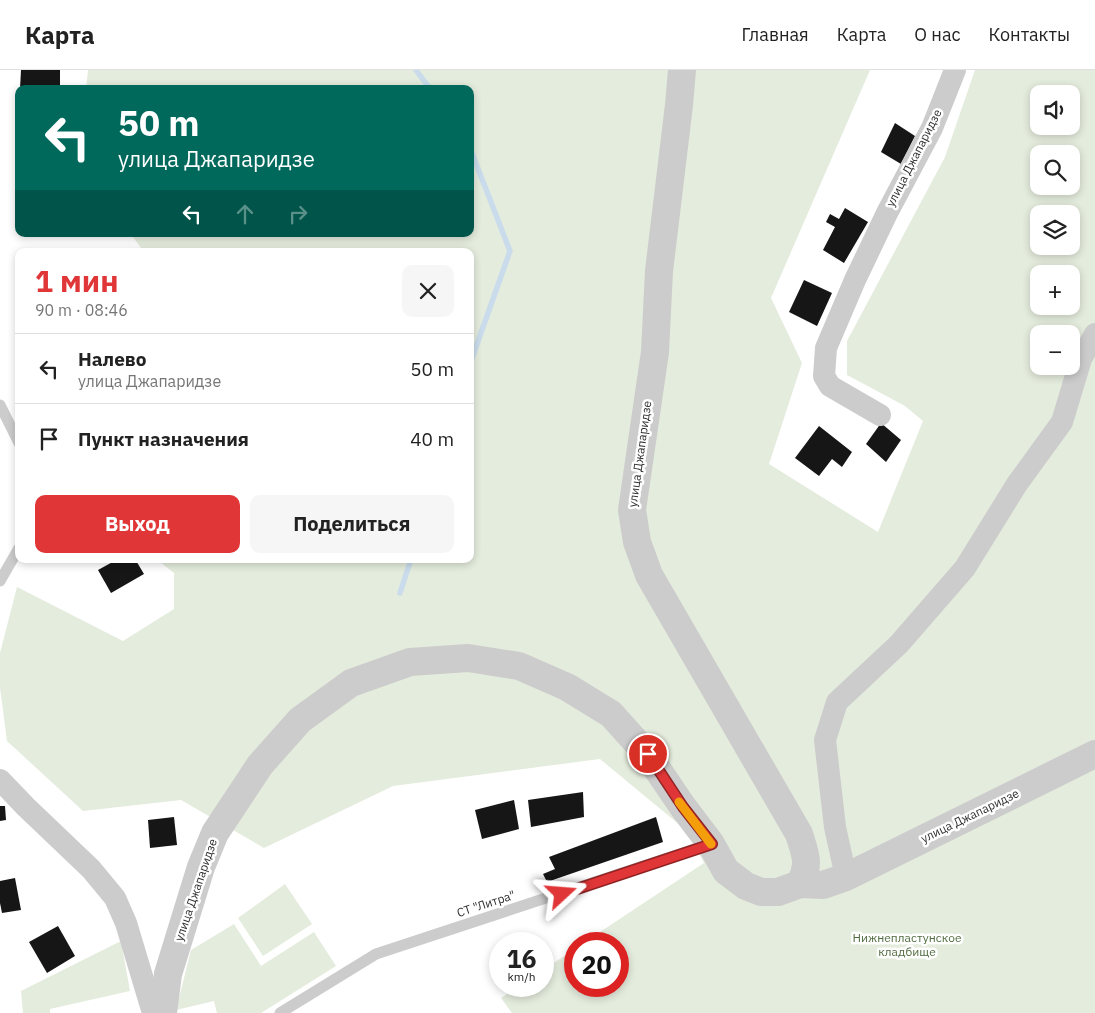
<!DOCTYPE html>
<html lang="ru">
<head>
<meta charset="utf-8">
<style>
	body { margin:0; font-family:"IBM Plex Sans",sans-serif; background:#f6f6f6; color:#222; height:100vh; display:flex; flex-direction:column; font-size:19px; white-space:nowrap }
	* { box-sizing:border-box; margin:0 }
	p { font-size:16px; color:#767676 }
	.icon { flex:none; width:28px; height:28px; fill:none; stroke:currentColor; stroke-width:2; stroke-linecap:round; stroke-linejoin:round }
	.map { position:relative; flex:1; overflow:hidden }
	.drawer { position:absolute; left:15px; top:178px; width:459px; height:315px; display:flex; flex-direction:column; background:#fff; border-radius:10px; box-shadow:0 2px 8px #0003 }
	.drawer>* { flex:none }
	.banner { position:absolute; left:15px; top:15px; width:459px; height:152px; border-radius:10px; box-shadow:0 2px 8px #0003; background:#00695c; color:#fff; overflow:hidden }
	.buttons { position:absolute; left:1030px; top:15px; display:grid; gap:10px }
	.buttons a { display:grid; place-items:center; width:50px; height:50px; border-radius:10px; background:#fff; box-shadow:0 2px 8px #0003; font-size:25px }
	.speed { position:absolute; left:489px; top:862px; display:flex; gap:10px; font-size:25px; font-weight:700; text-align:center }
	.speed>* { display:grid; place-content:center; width:65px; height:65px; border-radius:50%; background:#fff; box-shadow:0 2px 8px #0003; line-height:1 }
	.speed small { font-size:12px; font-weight:400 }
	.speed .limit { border:8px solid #d22; background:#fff; color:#111 }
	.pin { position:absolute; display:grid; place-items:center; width:42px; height:42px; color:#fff; margin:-21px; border:2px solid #fff; border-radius:50%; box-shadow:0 1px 5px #0007 }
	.me { position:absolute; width:55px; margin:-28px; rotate:71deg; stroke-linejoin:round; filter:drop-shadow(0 0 4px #0008) }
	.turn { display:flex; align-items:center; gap:18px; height:105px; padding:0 20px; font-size:22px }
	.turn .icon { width:65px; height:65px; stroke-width:2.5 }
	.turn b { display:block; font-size:35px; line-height:42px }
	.lanes { display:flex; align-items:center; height:48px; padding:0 20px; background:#0003; justify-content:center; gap:25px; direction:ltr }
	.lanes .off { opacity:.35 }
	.round { display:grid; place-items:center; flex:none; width:52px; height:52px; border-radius:10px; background:#f6f6f6 }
	.headline { display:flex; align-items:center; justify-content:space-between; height:85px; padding:0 20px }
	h1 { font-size:30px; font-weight:800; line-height:38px; color:#e13637 }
	.button { display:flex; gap:10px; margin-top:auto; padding:10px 20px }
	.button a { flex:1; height:58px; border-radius:10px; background:#e13637; color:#fff; font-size:20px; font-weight:800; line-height:58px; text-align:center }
	.button a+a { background:#f6f6f6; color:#222 }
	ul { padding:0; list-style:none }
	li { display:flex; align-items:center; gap:15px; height:70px; padding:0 20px; border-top:1px solid #e0e0e0 }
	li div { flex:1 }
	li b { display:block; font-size:19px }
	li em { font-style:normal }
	header { display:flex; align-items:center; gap:30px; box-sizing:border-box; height:70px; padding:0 25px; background:#fff; border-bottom:1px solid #e0e0e0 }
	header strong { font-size:24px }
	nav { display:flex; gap:28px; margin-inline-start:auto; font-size:18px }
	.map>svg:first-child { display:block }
	.green { fill:#e4ecdd; fill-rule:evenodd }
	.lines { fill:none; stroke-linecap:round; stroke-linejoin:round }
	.stream { stroke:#cadceb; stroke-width:5.5 }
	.building { fill:#161616 }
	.service { stroke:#ccc; stroke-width:11 }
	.minor { stroke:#ccc; stroke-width:22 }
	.tertiary { stroke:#ccc; stroke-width:28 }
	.route-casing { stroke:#922324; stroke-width:12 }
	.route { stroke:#e13637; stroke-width:9 }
	.slow { stroke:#f59e0b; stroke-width:9 }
	.labels { text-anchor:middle; stroke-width:5; stroke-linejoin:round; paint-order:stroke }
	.street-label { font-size:12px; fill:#2f2f2f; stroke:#fff }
	.park-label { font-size:12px; fill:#4f6a3d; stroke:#fff }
</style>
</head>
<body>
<header>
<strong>Карта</strong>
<nav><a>Главная</a><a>Карта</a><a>О нас</a><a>Контакты</a></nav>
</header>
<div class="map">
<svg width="1095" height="943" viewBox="0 0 1095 943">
	<rect width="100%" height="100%" fill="#fff"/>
	<g class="green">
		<path d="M88 0H870L771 228 802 293 769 394 878 462 923 351 905 336 847 305V271L945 87 975 0H1095V943H512L501 928 519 916H542L543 900 575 879V916H618V874H582L704 793 687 761 600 689 393 716 264 778 181 730 83 741 7 671 0 618V583L17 517 123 571 174 539V503L156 489H470V181H143L131 164H470V19H86ZM1039 24H1071V56H1039ZM1039 84H1071V116H1039ZM1039 144H1071V176H1039ZM1039 204H1071V236H1039ZM1039 264H1071V296H1039Z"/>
		<polygon points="285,814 312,854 263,886 238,848"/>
		<polygon points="234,854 261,896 314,862 336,896 261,943 217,943 214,931 176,940 191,880"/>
		<polygon points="121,871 130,921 50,939 50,943 23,943 21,921"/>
	</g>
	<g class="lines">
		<g class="stream">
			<polyline points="416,0 430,19"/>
			<polyline points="470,78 510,181 470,294"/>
			<polyline points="400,523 411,489"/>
		</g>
	</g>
	<g class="building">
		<polygon points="21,0 60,0 60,19 20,19"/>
		<polygon points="895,53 915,66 901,94 881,82"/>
		<polygon points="845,138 868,152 844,193 823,180 835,157 826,152 830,144 839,149"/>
		<polygon points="804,210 832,223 817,256 789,242"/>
		<polygon points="881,353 901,370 886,392 866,374"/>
		<polygon points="819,356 852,382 842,397 832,389 819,406 795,388"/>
		<polygon points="118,489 135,489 144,504 111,523 98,500"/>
		<polygon points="583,722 584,747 531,757 528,730"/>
		<polygon points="514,730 519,759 482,769 475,740"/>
		<polygon points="0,736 5,736 6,750 0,751"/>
		<polygon points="174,747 177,775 150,778 148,750"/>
		<polygon points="656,747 663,772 547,812 543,804 555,799 549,787"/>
		<polygon points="15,808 21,840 2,843 0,833 0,811"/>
		<polygon points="58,856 75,886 47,903 29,872"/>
	</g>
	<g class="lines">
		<g class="service">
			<polyline points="0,335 19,373"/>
			<polyline points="0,511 19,478"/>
			<polyline points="280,943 376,884 710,774"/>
		</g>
		<g class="minor">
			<polyline points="880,345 830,316 824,306 826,278 855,210 887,143 932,58 955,0"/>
			<polyline points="0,710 26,737 91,799 115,828 126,853 153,943"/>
			<polyline points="846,807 835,757 825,670 837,632 899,574 965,498 1017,414 1062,352 1081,289 1095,264"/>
		</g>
		<g class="tertiary">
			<path d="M682 0 679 35 659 201 655 282 632 440 637 472 649 505 799 764C806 786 810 793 800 814"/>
			<polyline points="163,943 168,904 201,797 215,763 260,695 300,650 351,613 410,592 468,588 519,596 567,617 611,644 647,684 683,737 711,774 726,801 746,816 761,822 778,822 800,814 823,815 846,807 1095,684"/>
		</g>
	</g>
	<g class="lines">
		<g class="route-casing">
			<polyline id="route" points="562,824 712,774 683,737 648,684"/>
		</g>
		<use href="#route" class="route"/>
		<polyline class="slow" points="679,732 711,774"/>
	</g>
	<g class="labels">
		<g class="street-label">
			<text transform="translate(914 88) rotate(-63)" y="4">улица Джапаридзе</text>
			<text transform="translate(640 384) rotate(-82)" y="4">улица Джапаридзе</text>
			<text transform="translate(970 746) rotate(-26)" y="4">улица Джапаридзе</text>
			<text transform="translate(196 820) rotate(-71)" y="4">улица Джапаридзе</text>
			<text transform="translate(486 834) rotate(-18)" y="4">СТ "Литра"</text>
		</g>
		<g class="park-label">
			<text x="907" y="872">Нижнепластунское<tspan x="907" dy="14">кладбище</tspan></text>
		</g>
	</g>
</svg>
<div class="buttons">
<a><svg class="icon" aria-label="sound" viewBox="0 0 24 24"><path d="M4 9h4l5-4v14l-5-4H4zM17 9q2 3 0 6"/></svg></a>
<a><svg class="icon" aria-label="search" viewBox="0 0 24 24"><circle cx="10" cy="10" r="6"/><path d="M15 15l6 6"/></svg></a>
<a><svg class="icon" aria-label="layers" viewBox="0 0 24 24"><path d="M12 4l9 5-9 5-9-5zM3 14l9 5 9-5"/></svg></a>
<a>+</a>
<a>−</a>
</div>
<div class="speed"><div>16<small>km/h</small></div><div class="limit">20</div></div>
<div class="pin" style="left:648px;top:684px;background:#d93025"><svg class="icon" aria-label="arrive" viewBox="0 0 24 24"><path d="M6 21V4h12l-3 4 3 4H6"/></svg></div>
<svg class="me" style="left:562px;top:824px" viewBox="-20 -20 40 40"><path d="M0-17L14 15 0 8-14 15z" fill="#e13637" stroke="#fff" stroke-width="4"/></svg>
<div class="banner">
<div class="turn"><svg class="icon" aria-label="left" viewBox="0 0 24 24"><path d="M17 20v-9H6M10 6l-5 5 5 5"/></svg><div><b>50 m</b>улица Джапаридзе</div></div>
<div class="lanes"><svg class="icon" aria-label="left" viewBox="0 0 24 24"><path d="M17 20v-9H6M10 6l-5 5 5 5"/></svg><svg class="icon off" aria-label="ahead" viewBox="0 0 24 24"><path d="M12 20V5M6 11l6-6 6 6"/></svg><svg class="icon off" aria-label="right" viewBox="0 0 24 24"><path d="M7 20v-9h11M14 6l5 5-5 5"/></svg></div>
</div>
<section class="drawer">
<div class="headline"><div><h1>1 мин</h1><p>90 m · 08:46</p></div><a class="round"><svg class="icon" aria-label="close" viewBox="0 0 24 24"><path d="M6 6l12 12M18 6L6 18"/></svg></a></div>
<ul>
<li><svg class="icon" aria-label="left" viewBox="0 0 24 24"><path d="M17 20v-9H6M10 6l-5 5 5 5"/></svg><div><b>Налево</b><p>улица Джапаридзе</p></div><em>50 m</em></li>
<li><svg class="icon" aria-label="arrive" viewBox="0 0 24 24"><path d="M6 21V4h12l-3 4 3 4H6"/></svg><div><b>Пункт назначения</b></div><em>40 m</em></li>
</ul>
<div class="button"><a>Выход</a><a>Поделиться</a></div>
</section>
</div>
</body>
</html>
